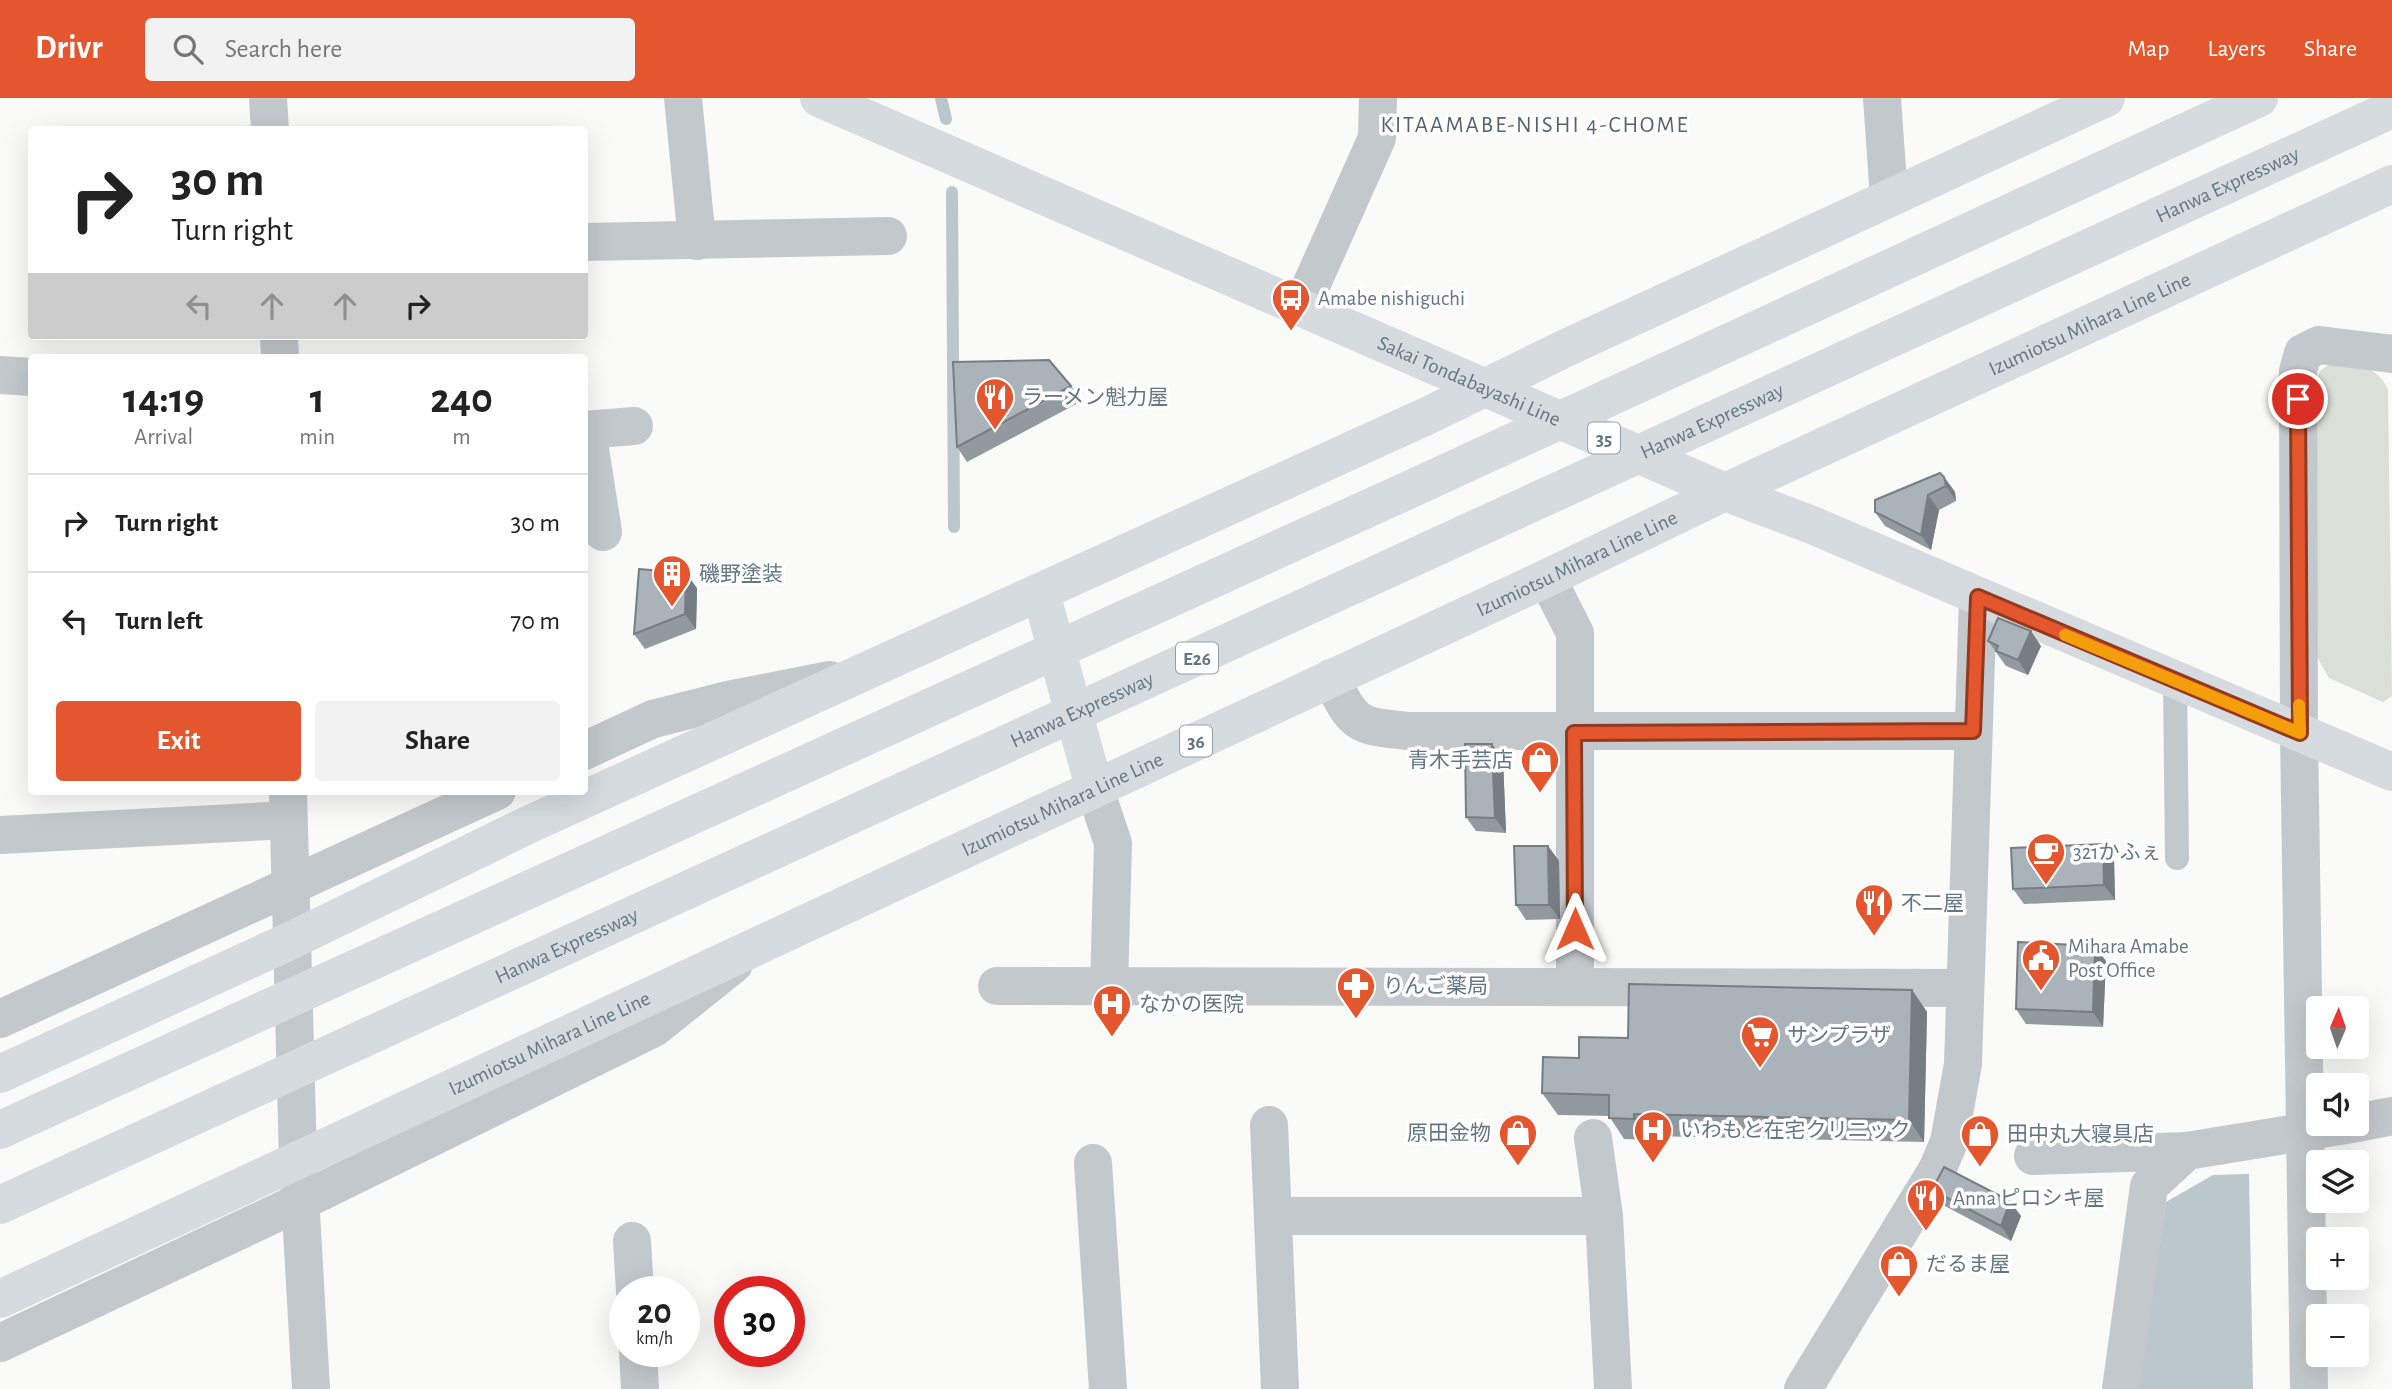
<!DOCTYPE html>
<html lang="en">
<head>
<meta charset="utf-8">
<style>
	body { margin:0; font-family:"Alegreya Sans","Noto Sans JP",sans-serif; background:#f2f2f2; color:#222; height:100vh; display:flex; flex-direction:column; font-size:26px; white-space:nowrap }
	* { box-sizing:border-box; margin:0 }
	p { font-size:23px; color:#767676 }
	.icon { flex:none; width:38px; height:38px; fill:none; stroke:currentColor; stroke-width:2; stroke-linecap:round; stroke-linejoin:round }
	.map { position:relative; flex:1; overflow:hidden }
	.drawer { position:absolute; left:28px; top:256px; width:560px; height:441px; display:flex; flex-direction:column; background:#fff; border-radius:7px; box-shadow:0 7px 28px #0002 }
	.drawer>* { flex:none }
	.guide { position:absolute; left:28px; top:28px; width:560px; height:214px; border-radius:7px; box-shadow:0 7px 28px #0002; background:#fff; color:#222; overflow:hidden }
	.needle { width:46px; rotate:2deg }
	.controls { position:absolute; left:2306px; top:898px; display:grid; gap:14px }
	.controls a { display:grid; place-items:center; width:63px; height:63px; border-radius:7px; background:#fff; box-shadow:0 7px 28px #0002; font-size:35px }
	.speed { position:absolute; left:609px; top:1178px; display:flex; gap:14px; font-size:35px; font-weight:700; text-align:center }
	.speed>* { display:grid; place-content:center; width:91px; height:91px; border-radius:50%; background:#fff; box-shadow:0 7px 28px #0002; line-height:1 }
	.speed small { font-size:18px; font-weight:400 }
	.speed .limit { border:10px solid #d22; background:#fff; color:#111 }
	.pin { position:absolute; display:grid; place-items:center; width:60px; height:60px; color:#fff; margin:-30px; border:4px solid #fff; border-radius:50%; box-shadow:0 2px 7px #0007 }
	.me { position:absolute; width:77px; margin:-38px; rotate:0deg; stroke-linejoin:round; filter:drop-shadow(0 0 5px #0008) }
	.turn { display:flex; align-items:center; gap:24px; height:147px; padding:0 28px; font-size:32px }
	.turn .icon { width:91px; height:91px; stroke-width:2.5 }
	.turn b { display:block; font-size:49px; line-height:60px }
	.lanes { display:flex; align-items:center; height:66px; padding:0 28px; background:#0003; justify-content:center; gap:35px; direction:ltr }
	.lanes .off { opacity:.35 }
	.eta { display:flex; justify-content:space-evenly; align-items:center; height:119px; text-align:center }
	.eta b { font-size:42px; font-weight:600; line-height:49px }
	.action { display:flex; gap:14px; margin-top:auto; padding:14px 28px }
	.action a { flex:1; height:80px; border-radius:7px; background:#e4572e; color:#fff; font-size:28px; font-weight:600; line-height:80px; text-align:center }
	.action a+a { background:#f2f2f2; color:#222 }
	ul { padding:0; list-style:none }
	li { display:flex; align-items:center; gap:21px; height:98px; padding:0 28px; border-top:2px solid #e0e0e0 }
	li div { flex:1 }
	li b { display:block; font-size:26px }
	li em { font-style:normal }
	header { display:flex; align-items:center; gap:42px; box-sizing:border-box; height:98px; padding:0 35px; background:#e4572e; color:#fff }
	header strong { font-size:33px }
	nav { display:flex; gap:38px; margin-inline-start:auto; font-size:24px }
	.search { width:490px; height:63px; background:#f2f2f2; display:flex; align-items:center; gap:18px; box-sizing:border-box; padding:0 24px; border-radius:7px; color:#767676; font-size:26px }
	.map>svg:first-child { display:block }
	.green { fill:#dadfd7 }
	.water { fill:#bbc7cb }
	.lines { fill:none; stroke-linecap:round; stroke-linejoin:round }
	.stream { stroke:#bbc7cb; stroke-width:12 }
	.lane { stroke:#c3c8cc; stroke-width:24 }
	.street { stroke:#c3c8cc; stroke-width:38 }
	.primary { stroke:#d6dbdf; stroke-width:38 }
	.highway { stroke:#d6dbdf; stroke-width:38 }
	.wall { fill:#929a9f }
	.shaded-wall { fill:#777d82 }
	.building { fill:#aab3b9; stroke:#777d82; stroke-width:2 }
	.route-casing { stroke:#94391e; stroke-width:18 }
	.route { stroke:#e4572e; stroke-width:12 }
	.slow { stroke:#f59e0b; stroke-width:12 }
	.labels { text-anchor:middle; stroke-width:7; stroke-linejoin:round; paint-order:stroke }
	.shield { fill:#fff; stroke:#939fa8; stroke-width:2 }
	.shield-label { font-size:19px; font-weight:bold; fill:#657683 }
	.street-label { font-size:21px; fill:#657683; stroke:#fff }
	.poi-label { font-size:21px; fill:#657683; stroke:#fff; text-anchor:start }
	.neighbourhood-label { font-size:23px; letter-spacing:2px; fill:#57646e; stroke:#fff }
</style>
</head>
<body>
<header>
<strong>Drivr</strong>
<div class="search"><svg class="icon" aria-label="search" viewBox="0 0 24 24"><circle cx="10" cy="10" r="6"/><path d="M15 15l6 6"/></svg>Search here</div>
<nav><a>Map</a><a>Layers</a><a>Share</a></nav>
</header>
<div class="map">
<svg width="2392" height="1291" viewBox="0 0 2392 1291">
	<rect width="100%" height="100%" fill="#fafaf8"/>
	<path class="green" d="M2332 264C2356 268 2378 267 2388 292L2392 598 2383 604 2329 580 2317 559 2314 286 2320 273Z"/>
	<polygon class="water" points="2249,1076 2253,1291 2138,1291 2166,1104 2213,1077"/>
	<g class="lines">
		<g class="stream">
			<polyline points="941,0 946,21"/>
			<polyline points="952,94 954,429"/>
		</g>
		<polyline class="lane" points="2175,584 2177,760"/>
		<g class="street">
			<polyline points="268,0 270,32"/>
			<polyline points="683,0 697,143"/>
			<polyline points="1882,0 1889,100"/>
			<polyline points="584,144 888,138"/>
			<polyline points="1301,210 1377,40 1378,0"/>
			<polyline points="279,238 280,259"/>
			<polyline points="0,277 32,279"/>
			<polyline points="584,332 634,328"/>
			<polyline points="587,332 603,434"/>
			<polyline points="1547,480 1575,535 1575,887"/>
			<path d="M1331 580C1354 627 1356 628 1408 633H1973"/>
			<polyline points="584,653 653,621 728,602 830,582"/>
			<polyline points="1094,689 1113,745 1109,889"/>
			<polyline points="288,693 298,1062 311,1291"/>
			<polyline points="0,737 288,722"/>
			<polyline points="997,888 1964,890"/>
			<polyline points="0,921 497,693"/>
			<polyline points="2357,1025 2392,1018"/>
			<polyline points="1269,1027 1280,1291"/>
			<polyline points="1593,1040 1604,1118 1613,1291"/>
			<polyline points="2033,1058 2187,1053"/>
			<polyline points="1093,1065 1108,1291"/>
			<polyline points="1273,1118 1604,1118"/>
			<polyline points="632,1143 635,1194"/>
			<polyline points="0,1245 300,1104 654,930 734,866"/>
			<polyline points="638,1253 640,1291"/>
			<polyline points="1803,1291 1937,1072 1949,1044 1963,966 1978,499"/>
			<polyline points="2121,1291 2149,1088 2187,1053 2352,1026"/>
			<polyline points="2309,1291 2299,635 2298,273 2303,255 2319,247 2392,256"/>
		</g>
		<g class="primary">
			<path id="s1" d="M819 0 1725 394 1812 427 2392 674"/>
			<polyline points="1041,495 1094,689"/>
			<polyline points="0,976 290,843 530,726 1429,317 1568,249 2106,0"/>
			<path id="s2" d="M0 1201 1547 480 1725 394 2392 86"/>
		</g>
		<g class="highway">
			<polyline points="0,1032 1413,390 2259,0"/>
			<path id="s3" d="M0 1107 2392 11"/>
		</g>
	</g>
	<g class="wall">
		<polygon points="1071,288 1082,303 967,364 957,349"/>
		<polygon points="1944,379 1955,394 1956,403 1939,412 1931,452 1885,428 1875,414"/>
		<polygon points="697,490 696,531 645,551 634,536"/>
		<polygon points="1988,543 2041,548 2028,577 2006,568"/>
		<polygon points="1503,661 1506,735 1476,733 1466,719"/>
		<polygon points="1548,748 1559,763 1560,821 1526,822 1516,807"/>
		<polygon points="2114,761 2115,802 2024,806 2013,791"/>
		<polygon points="2106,863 2103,929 2026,926 2016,911"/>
		<polygon points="1912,892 1927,914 1924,1044 1649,1038 1649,1042 1624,1041 1609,1018 1558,1017 1542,995 1579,960 1628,940"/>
		<polygon points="1932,1092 2021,1118 2011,1143 1943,1107"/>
	</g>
	<g class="shaded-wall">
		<polygon points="1944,379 1955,394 1956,403 1946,388"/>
		<polygon points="1928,397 1939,412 1931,452 1921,437"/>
		<polygon points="686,475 697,490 696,531 685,516"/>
		<polygon points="2031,533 2041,548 2028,577 2018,562"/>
		<polygon points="1492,646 1503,661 1506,735 1495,720"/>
		<polygon points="2103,746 2114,761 2115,802 2104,787"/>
		<polygon points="1548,748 1559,763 1560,821 1549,807"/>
		<polygon points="2095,848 2106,863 2103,929 2093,914"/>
		<polygon points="1912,892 1927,914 1924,1044 1909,1022"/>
		<polygon points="1634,1016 1649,1038 1649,1042 1634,1021"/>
		<polygon points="2010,1103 2021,1118 2011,1143 2001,1128"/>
	</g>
	<g class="building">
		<polygon points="1049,262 1071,288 957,349 953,264"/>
		<polygon points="1940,375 1944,379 1946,388 1928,397 1921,437 1875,414 1875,402"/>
		<polygon points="639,471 686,475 685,516 634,536"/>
		<polygon points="1998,520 2031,533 2018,562 1996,553 1998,548 1988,543"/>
		<polygon points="1465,646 1492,646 1495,720 1466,719"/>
		<polygon points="2103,746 2104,787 2013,791 2011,750"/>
		<polygon points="1514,748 1548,748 1549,807 1516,807"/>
		<polygon points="2018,844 2095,848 2093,914 2016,911"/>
		<polygon points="1629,886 1912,892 1909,1022 1634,1016 1634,1021 1609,1020 1609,997 1542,995 1543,959 1579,960 1579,939 1628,940"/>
		<polygon points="1944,1069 2010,1103 2001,1128 1932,1092"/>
	</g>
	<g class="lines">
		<g class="route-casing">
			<polyline id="route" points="1575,831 1574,635 1973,633 1978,499 2300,635 2298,301"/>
		</g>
		<use href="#route" class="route"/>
		<polyline class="slow" points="2065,537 2300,635 2299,607"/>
	</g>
	<defs>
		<g id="bus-pin" transform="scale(2.0125)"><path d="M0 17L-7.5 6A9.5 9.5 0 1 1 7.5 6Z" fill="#e4572e" stroke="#fff"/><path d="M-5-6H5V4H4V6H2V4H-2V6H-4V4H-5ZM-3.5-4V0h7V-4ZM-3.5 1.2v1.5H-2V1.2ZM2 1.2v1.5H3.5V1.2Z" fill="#fff"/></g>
		<g id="restaurant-pin" transform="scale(2.0125)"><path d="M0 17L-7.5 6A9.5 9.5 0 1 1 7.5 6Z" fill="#e4572e" stroke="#fff"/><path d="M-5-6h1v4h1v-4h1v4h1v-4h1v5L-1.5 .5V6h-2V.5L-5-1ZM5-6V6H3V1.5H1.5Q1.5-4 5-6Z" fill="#fff"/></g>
		<g id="building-pin" transform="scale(2.0125)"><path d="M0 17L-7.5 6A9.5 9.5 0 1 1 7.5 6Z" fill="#e4572e" stroke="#fff"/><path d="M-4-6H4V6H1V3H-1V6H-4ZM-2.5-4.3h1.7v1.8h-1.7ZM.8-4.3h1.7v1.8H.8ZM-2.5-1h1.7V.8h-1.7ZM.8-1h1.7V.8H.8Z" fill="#fff"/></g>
		<g id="shop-pin" transform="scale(2.0125)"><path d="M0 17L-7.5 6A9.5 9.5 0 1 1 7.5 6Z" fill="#e4572e" stroke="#fff"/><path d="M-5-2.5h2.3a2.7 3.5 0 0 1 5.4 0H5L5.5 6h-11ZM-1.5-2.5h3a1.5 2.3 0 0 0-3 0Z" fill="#fff"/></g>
		<g id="cafe-pin" transform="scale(2.0125)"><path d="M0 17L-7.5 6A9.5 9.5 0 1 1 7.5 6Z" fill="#e4572e" stroke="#fff"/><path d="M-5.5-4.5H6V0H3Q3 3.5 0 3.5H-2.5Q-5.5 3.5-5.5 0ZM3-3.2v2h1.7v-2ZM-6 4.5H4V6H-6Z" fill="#fff"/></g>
		<g id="civic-pin" transform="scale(2.0125)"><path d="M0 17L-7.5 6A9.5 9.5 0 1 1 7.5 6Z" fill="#e4572e" stroke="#fff"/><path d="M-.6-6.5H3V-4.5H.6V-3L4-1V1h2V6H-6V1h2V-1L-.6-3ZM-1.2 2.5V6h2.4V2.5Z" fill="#fff"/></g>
		<g id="pharmacy-pin" transform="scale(2.0125)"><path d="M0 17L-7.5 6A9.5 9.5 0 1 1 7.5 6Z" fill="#e4572e" stroke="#fff"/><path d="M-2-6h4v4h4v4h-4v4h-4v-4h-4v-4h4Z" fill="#fff"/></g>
		<g id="hospital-pin" transform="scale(2.0125)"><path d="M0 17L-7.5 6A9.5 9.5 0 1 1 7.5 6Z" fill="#e4572e" stroke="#fff"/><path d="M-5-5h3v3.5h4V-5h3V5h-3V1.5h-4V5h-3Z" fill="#fff"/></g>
		<g id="supermarket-pin" transform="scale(2.0125)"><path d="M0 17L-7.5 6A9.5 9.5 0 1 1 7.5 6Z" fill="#e4572e" stroke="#fff"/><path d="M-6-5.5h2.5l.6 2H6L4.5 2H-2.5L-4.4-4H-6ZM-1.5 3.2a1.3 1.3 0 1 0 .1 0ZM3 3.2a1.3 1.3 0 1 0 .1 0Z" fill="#fff"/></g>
	</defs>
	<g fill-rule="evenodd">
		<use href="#bus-pin" x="1291" y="200"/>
		<use href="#restaurant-pin" x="995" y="299"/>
		<use href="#building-pin" x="672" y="476"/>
		<use href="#shop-pin" x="1540" y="662"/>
		<use href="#cafe-pin" x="2046" y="754"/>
		<use href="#restaurant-pin" x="1874" y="805"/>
		<use href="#civic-pin" x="2041" y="860"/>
		<use href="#pharmacy-pin" x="1356" y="888"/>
		<use href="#hospital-pin" x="1112" y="906"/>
		<use href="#supermarket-pin" x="1760" y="937"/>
		<use href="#hospital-pin" x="1653" y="1032"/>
		<use href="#shop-pin" x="1518" y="1035"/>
		<use href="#shop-pin" x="1980" y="1036"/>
		<use href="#restaurant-pin" x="1926" y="1100"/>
		<use href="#shop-pin" x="1899" y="1166"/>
	</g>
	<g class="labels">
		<g class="shield">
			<rect x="1588" y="324.5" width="32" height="31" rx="5"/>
			<rect x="1176" y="544.5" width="42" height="31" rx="5"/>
			<rect x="1180" y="627.5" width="32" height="31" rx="5"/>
		</g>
		<g class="shield-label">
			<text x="1604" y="347">35</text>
			<text x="1197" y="567">E26</text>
			<text x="1196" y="650">36</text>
		</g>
		<g class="street-label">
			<text dy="7" stroke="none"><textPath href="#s3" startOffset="2450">Hanwa Expressway</textPath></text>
			<text dy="7" stroke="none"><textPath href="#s2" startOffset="2306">Izumiotsu Mihara Line Line</textPath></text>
			<text dy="7" stroke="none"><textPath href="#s1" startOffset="709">Sakai Tondabayashi Line</textPath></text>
			<text dy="7" stroke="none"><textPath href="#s3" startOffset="1883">Hanwa Expressway</textPath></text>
			<text dy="7" stroke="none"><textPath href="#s2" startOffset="1740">Izumiotsu Mihara Line Line</textPath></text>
			<text dy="7" stroke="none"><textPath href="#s3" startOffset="1190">Hanwa Expressway</textPath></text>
			<text dy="7" stroke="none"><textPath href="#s2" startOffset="1172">Izumiotsu Mihara Line Line</textPath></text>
			<text dy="7" stroke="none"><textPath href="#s3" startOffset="623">Hanwa Expressway</textPath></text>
			<text dy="7" stroke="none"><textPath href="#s2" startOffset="606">Izumiotsu Mihara Line Line</textPath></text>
		</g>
		<g class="poi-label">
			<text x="1318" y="207">Amabe nishiguchi</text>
			<text x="1022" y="306">ラーメン魁力屋</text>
			<text x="699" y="483">磯野塗装</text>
			<text x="1513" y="669" text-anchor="end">青木手芸店</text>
			<text x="2073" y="761">321かふぇ</text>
			<text x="1901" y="812">不二屋</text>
			<text x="2068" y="855">Mihara Amabe<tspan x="2068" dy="24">Post Office</tspan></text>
			<text x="1383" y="895">りんご薬局</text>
			<text x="1139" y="913">なかの医院</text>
			<text x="1787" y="944">サンプラザ</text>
			<text x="1680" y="1039">いわもと在宅クリニック</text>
			<text x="1491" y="1042" text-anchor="end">原田金物</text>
			<text x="2007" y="1043">田中丸大寝具店</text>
			<text x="1953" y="1107">Anna ピロシキ屋</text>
			<text x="1926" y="1173">だるま屋</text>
		</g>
		<g class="neighbourhood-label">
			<text x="1535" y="34">KITAAMABE-NISHI 4-CHOME</text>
		</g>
	</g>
</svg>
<div class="controls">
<a><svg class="needle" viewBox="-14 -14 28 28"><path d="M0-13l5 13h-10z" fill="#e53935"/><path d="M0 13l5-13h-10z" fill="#767676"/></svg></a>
<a><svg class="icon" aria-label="sound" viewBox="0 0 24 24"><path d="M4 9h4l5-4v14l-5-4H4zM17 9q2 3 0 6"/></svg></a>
<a><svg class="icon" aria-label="layers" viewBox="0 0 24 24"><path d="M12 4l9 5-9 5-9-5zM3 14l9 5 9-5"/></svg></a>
<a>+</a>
<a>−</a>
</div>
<div class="speed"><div>20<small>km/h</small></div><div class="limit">30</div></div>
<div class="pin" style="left:2298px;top:301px;background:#d93025"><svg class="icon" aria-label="arrive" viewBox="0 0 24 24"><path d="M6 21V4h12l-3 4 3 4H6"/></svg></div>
<svg class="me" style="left:1575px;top:831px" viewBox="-20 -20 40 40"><path d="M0-17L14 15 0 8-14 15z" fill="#e4572e" stroke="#fff" stroke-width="4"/></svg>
<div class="guide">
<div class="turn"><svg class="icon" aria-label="right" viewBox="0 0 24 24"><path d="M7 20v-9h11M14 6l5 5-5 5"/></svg><div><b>30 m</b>Turn right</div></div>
<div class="lanes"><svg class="icon off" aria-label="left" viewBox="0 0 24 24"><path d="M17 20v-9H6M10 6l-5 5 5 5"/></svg><svg class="icon off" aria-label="ahead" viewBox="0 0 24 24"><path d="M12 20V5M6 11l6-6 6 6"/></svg><svg class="icon off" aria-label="ahead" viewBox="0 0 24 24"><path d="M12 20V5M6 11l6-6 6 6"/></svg><svg class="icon" aria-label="right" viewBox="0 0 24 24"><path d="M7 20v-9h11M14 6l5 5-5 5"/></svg></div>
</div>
<section class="drawer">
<div class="eta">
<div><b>14:19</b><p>Arrival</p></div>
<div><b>1</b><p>min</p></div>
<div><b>240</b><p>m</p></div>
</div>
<ul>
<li><svg class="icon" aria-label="right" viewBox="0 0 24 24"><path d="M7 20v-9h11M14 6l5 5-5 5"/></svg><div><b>Turn right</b></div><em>30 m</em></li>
<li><svg class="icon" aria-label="left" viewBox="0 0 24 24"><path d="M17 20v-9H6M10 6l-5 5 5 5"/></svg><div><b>Turn left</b></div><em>70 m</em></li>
</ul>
<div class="action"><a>Exit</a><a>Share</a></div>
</section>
</div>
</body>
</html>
